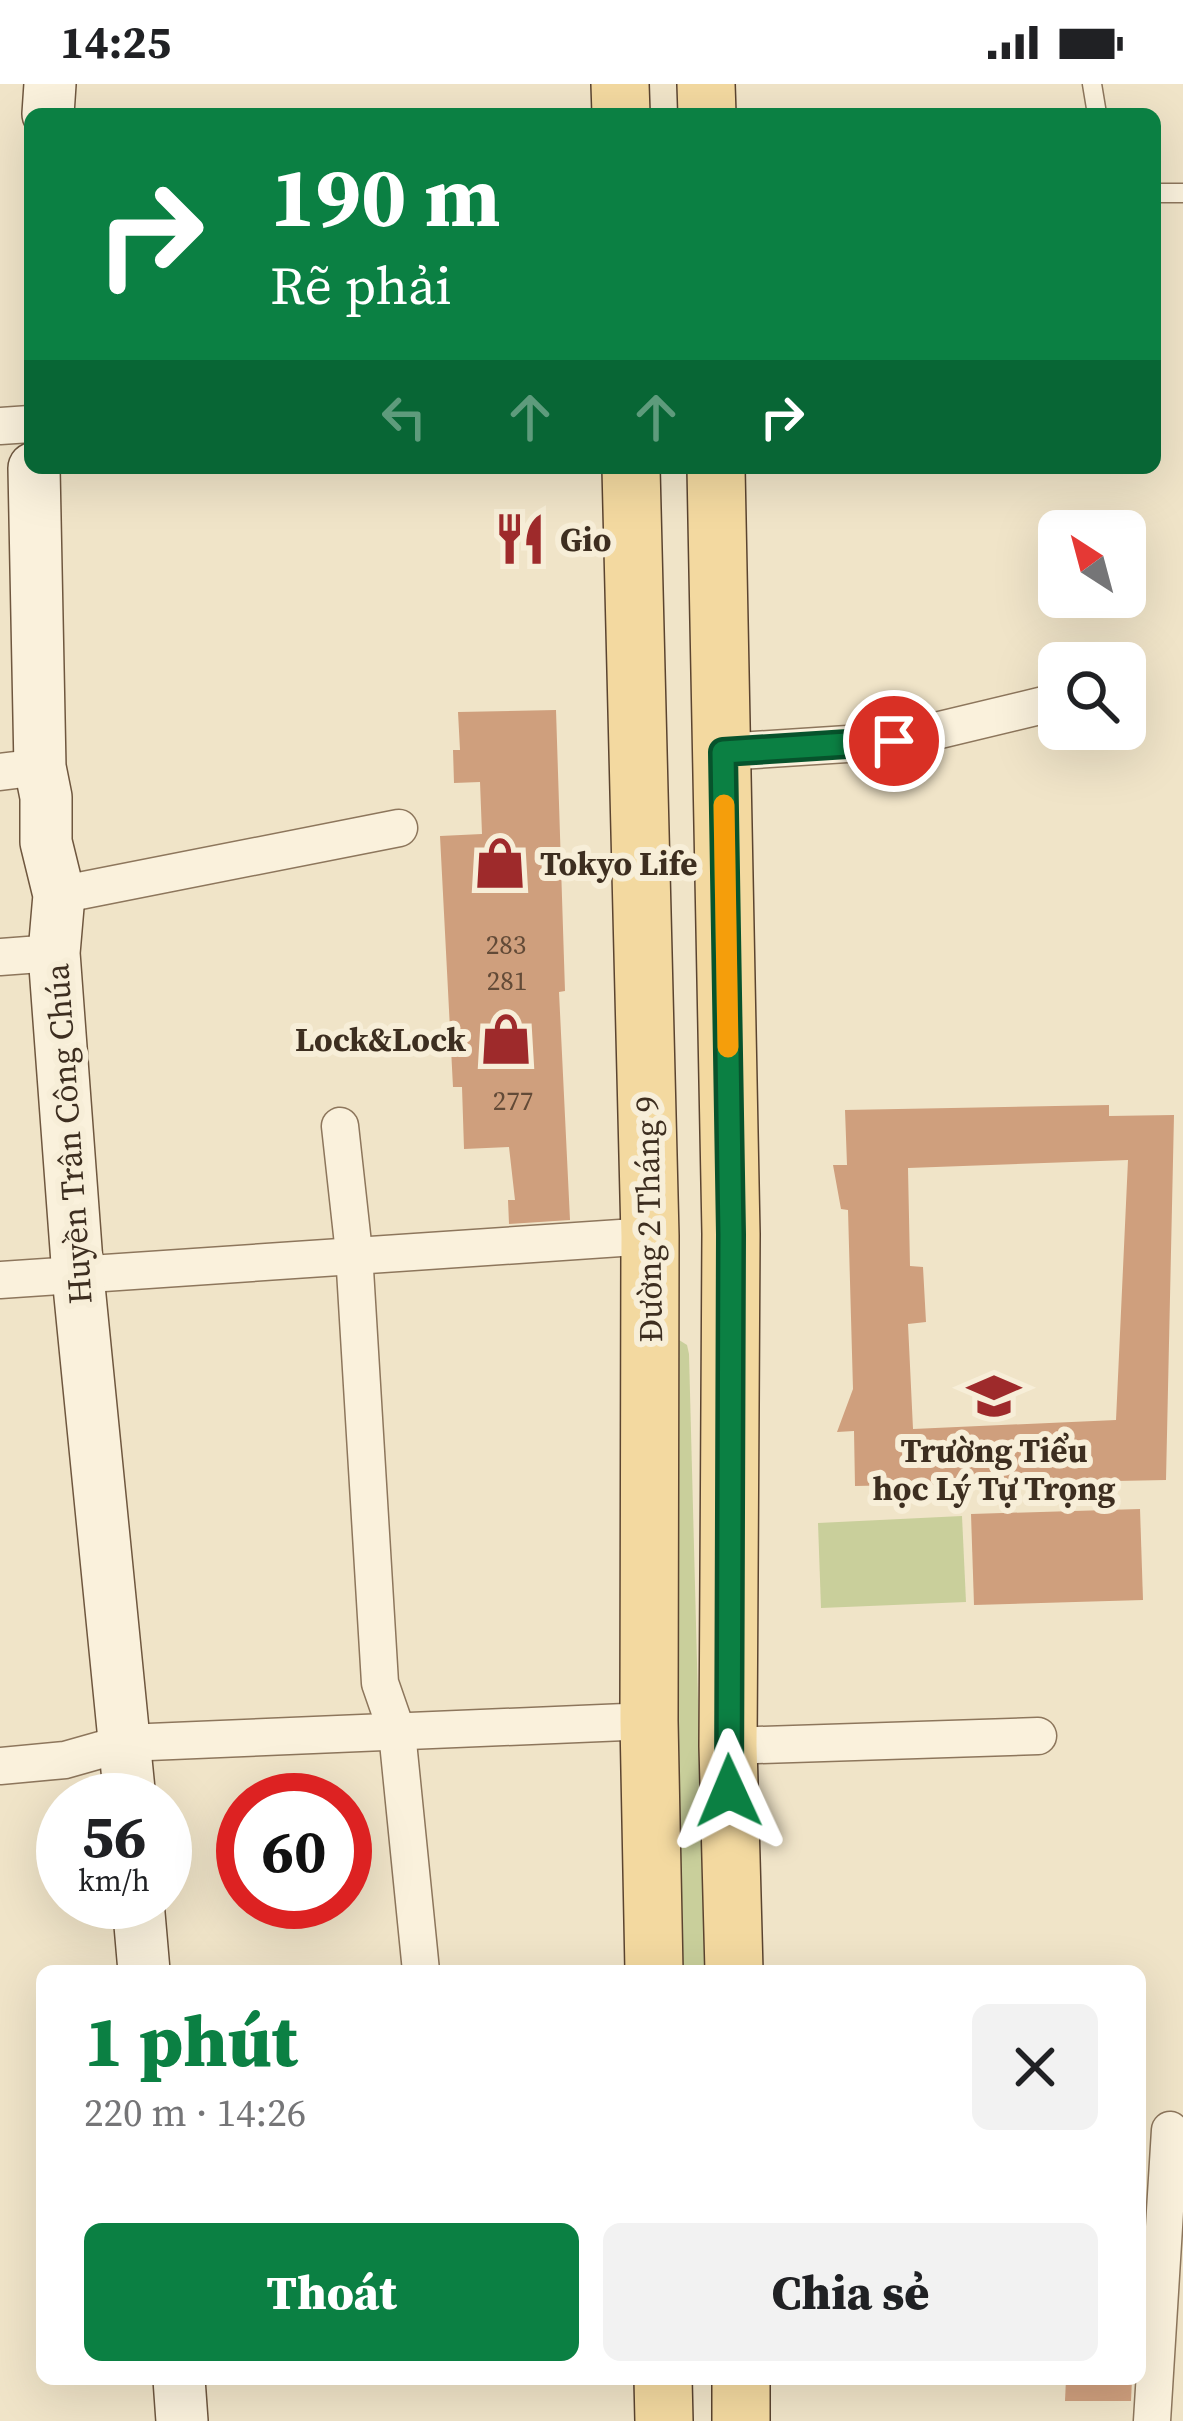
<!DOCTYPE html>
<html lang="vi">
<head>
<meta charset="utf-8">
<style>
	body { margin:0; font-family:"Source Serif 4",serif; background:#f2f2f2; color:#202124; height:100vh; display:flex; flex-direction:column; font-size:45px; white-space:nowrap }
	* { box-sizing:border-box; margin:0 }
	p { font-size:39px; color:#757577 }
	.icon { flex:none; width:66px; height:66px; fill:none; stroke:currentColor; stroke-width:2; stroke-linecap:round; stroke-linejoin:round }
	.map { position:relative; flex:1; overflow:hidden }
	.panel { position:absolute; left:36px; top:1881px; width:1110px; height:420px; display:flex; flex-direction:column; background:#fff; border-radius:18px; box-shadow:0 12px 48px #0002 }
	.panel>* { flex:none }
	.guide { position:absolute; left:24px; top:24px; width:1137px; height:366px; border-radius:18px; box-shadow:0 12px 48px #0002; background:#0b8043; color:#fff; overflow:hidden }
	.needle { width:78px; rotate:324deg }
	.tools { position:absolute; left:1038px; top:426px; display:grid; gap:24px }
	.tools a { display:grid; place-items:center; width:108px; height:108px; border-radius:18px; background:#fff; box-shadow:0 12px 48px #0002; font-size:60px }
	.speed { position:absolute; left:36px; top:1689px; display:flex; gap:24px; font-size:60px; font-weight:700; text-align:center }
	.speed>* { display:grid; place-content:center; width:156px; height:156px; border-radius:50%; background:#fff; box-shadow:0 12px 48px #0002; line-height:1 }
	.speed small { font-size:30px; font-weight:400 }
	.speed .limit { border:18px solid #d22; background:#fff; color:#111 }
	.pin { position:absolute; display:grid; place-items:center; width:102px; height:102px; color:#fff; margin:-51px; border:6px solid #fff; border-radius:50%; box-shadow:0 3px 12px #0007 }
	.me { position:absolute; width:132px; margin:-66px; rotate:359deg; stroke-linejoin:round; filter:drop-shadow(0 0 9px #0008) }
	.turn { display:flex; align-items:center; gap:42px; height:252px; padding:0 48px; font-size:54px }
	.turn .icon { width:156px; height:156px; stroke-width:2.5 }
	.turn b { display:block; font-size:84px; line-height:102px }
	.lanes { display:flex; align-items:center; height:114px; padding:0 48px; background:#0003; justify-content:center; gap:60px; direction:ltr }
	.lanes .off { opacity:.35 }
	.round { display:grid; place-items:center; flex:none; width:126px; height:126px; border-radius:18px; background:#f2f2f2 }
	.summary { display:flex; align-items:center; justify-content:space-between; height:204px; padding:0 48px }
	h1 { font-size:72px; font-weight:800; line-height:90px; color:#0b8043 }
	.button { display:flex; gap:24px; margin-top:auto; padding:24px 48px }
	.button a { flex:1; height:138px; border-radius:18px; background:#0b8043; color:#fff; font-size:48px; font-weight:800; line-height:138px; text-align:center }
	.button a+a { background:#f2f2f2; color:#202124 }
	.status { display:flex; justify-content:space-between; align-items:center; height:84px; padding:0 60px; background:#fff; direction:ltr }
	.status svg { height:33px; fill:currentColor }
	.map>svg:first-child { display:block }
	.green { fill:#c9cf9b }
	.building { fill:#cf9f7d; fill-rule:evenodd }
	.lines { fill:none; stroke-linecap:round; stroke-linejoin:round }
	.lane-casing { stroke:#8d765c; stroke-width:21 }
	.street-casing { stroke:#8d765c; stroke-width:39 }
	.secondary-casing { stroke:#6f573f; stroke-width:54 }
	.primary-casing { stroke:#5b4430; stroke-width:60 }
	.lane { stroke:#faf1dc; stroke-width:18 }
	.street { stroke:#faf1dc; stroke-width:36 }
	.secondary { stroke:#faf1dc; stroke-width:51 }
	.primary { stroke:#f3d9a0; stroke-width:57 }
	.route-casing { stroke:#07532c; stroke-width:30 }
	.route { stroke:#0b8043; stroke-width:21 }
	.slow { stroke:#f59e0b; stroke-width:21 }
	.labels { text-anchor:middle; stroke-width:12; stroke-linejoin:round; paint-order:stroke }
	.number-label { font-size:27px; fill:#624a37 }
	.poi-label { font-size:33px; font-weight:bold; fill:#3d2e20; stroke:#f7eed8; text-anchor:start }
	.street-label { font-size:33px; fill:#3d2e20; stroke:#f7eed8 }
</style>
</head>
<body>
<div class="status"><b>14:25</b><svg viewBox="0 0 49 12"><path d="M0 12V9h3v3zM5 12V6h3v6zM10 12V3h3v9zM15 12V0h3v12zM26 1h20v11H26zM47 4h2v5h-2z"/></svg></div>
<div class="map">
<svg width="1183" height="2337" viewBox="0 0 1183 2337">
	<rect width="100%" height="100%" fill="#f0e4c8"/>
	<g class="green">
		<polygon points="679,1256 687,1261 689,1270 705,1887 677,1887 670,1257"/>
		<polygon points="962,1432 966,1518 821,1524 818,1439"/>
	</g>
	<g class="building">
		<polygon points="556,626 565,907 559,908 570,1136 509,1140 508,1116 515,1116 509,1063 464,1065 462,1003 453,1003 440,752 482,750 480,698 454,699 453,666 460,666 458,628"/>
		<path d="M1109 1021V1032L1174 1031 1166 1396 855 1402 854 1347 837 1348 853 1305 848 1126 841 1125 833 1081H847L845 1026ZM1128 1076 1116 1336 913 1345 908 1240 926 1238 923 1183 910 1182 908 1084Z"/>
		<polygon points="1140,1425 1143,1516 974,1521 971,1430"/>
		<polygon points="1066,2295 1132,2295 1131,2317 1065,2317"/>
	</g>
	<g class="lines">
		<g class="lane-casing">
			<g id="lane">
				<polyline points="1092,0 1097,30"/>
				<polyline points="1155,109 1183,109"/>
			</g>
		</g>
		<g class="street-casing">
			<g id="street">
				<polyline points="0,342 30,340"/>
				<polyline points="723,668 894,657 1048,620"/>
				<polyline points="0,688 40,683"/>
				<polyline points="59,811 399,744"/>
				<polyline points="0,873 54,869"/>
				<polyline points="340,1042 354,1169 380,1599 397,1648 421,1887"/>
				<polyline points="0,1196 650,1152"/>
				<polyline points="728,1662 1038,1652"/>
				<polyline points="0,1682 65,1676 125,1659 649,1637"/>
				<polyline points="1152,2337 1170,2046"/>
			</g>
		</g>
		<g class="secondary-casing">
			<g id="secondary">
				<polyline points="48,30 50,0"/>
				<polyline points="34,384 40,683 46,713 46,758 59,811 54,869 78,1192 130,1716"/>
				<polyline points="138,1818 144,1887"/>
				<polyline points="179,2295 182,2337"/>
			</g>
		</g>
		<g class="primary-casing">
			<g id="primary">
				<polyline points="620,0 621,30"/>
				<polyline points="706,0 707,30"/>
				<polyline points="631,384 650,1152 649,1637 654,1887"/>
				<polyline points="716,384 731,1150 728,1662 734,1887"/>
				<polyline points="663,2295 664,2337"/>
				<polyline points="741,2337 741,2295"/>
			</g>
		</g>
		<use href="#lane" class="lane"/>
		<use href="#street" class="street"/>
		<use href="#secondary" class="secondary"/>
		<use href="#primary" class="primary"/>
	</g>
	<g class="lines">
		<g class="route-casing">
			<polyline id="route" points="729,1707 731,1150 723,668 894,657"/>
		</g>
		<use href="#route" class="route"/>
		<polyline class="slow" points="724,721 728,963"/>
	</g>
	<defs>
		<g id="restaurant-bare" transform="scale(4.14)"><path d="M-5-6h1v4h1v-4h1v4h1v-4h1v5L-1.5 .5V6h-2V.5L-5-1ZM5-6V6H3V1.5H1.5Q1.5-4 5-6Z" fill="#9e2a2b" stroke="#f7eed8" stroke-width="2.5" paint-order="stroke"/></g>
		<g id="shop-bare" transform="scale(4.14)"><path d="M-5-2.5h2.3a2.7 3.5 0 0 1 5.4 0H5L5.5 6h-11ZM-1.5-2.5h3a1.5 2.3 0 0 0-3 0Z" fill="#9e2a2b" stroke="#f7eed8" stroke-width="2.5" paint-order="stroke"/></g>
		<g id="school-bare" transform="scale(4.14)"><path d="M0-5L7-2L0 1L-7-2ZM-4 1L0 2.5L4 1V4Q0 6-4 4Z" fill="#9e2a2b" stroke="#f7eed8" stroke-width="2.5" paint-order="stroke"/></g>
	</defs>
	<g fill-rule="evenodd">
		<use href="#restaurant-bare" x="520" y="455"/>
		<use href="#shop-bare" x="500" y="779"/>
		<use href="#shop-bare" x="506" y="955"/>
		<use href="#school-bare" x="994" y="1312"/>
	</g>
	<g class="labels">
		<g class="number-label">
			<text x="506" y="870">283</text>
			<text x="507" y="906">281</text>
			<text x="513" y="1026">277</text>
		</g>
		<g class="poi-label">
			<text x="560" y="467">Gio</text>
			<text x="540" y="791">Tokyo Life</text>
			<text x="466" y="967" text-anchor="end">Lock&amp;Lock</text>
			<text x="994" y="1378" text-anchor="middle">Trường Tiểu<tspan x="994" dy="38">học Lý Tự Trọng</tspan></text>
		</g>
		<g class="street-label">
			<text transform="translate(68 1050) rotate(-94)" y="12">Huyền Trân Công Chúa</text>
			<text transform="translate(648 1135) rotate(-91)" y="12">Đường 2 Tháng 9</text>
		</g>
	</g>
</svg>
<div class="tools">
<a><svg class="needle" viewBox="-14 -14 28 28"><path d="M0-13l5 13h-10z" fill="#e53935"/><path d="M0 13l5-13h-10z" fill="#757577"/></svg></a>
<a><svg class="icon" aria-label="search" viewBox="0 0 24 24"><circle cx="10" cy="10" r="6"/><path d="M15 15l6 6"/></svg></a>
</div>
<div class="speed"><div>56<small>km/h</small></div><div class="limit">60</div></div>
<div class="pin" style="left:894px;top:657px;background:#d93025"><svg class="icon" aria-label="arrive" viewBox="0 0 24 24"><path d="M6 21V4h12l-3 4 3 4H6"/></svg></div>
<svg class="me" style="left:729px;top:1707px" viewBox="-20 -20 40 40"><path d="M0-17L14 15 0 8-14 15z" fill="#0b8043" stroke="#fff" stroke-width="4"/></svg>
<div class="guide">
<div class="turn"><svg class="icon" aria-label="right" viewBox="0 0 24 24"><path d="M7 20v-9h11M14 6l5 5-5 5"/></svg><div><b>190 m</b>Rẽ phải</div></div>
<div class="lanes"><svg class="icon off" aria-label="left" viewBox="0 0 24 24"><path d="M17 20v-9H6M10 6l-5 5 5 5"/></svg><svg class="icon off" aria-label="ahead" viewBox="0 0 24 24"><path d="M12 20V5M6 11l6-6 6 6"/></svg><svg class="icon off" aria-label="ahead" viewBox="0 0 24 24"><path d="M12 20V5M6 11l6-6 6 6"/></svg><svg class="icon" aria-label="right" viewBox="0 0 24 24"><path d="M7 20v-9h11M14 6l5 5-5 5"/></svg></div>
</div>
<section class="panel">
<div class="summary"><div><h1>1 phút</h1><p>220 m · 14:26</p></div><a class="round"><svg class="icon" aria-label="close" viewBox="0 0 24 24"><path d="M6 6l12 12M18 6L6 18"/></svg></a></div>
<div class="button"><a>Thoát</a><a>Chia sẻ</a></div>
</section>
</div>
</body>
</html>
